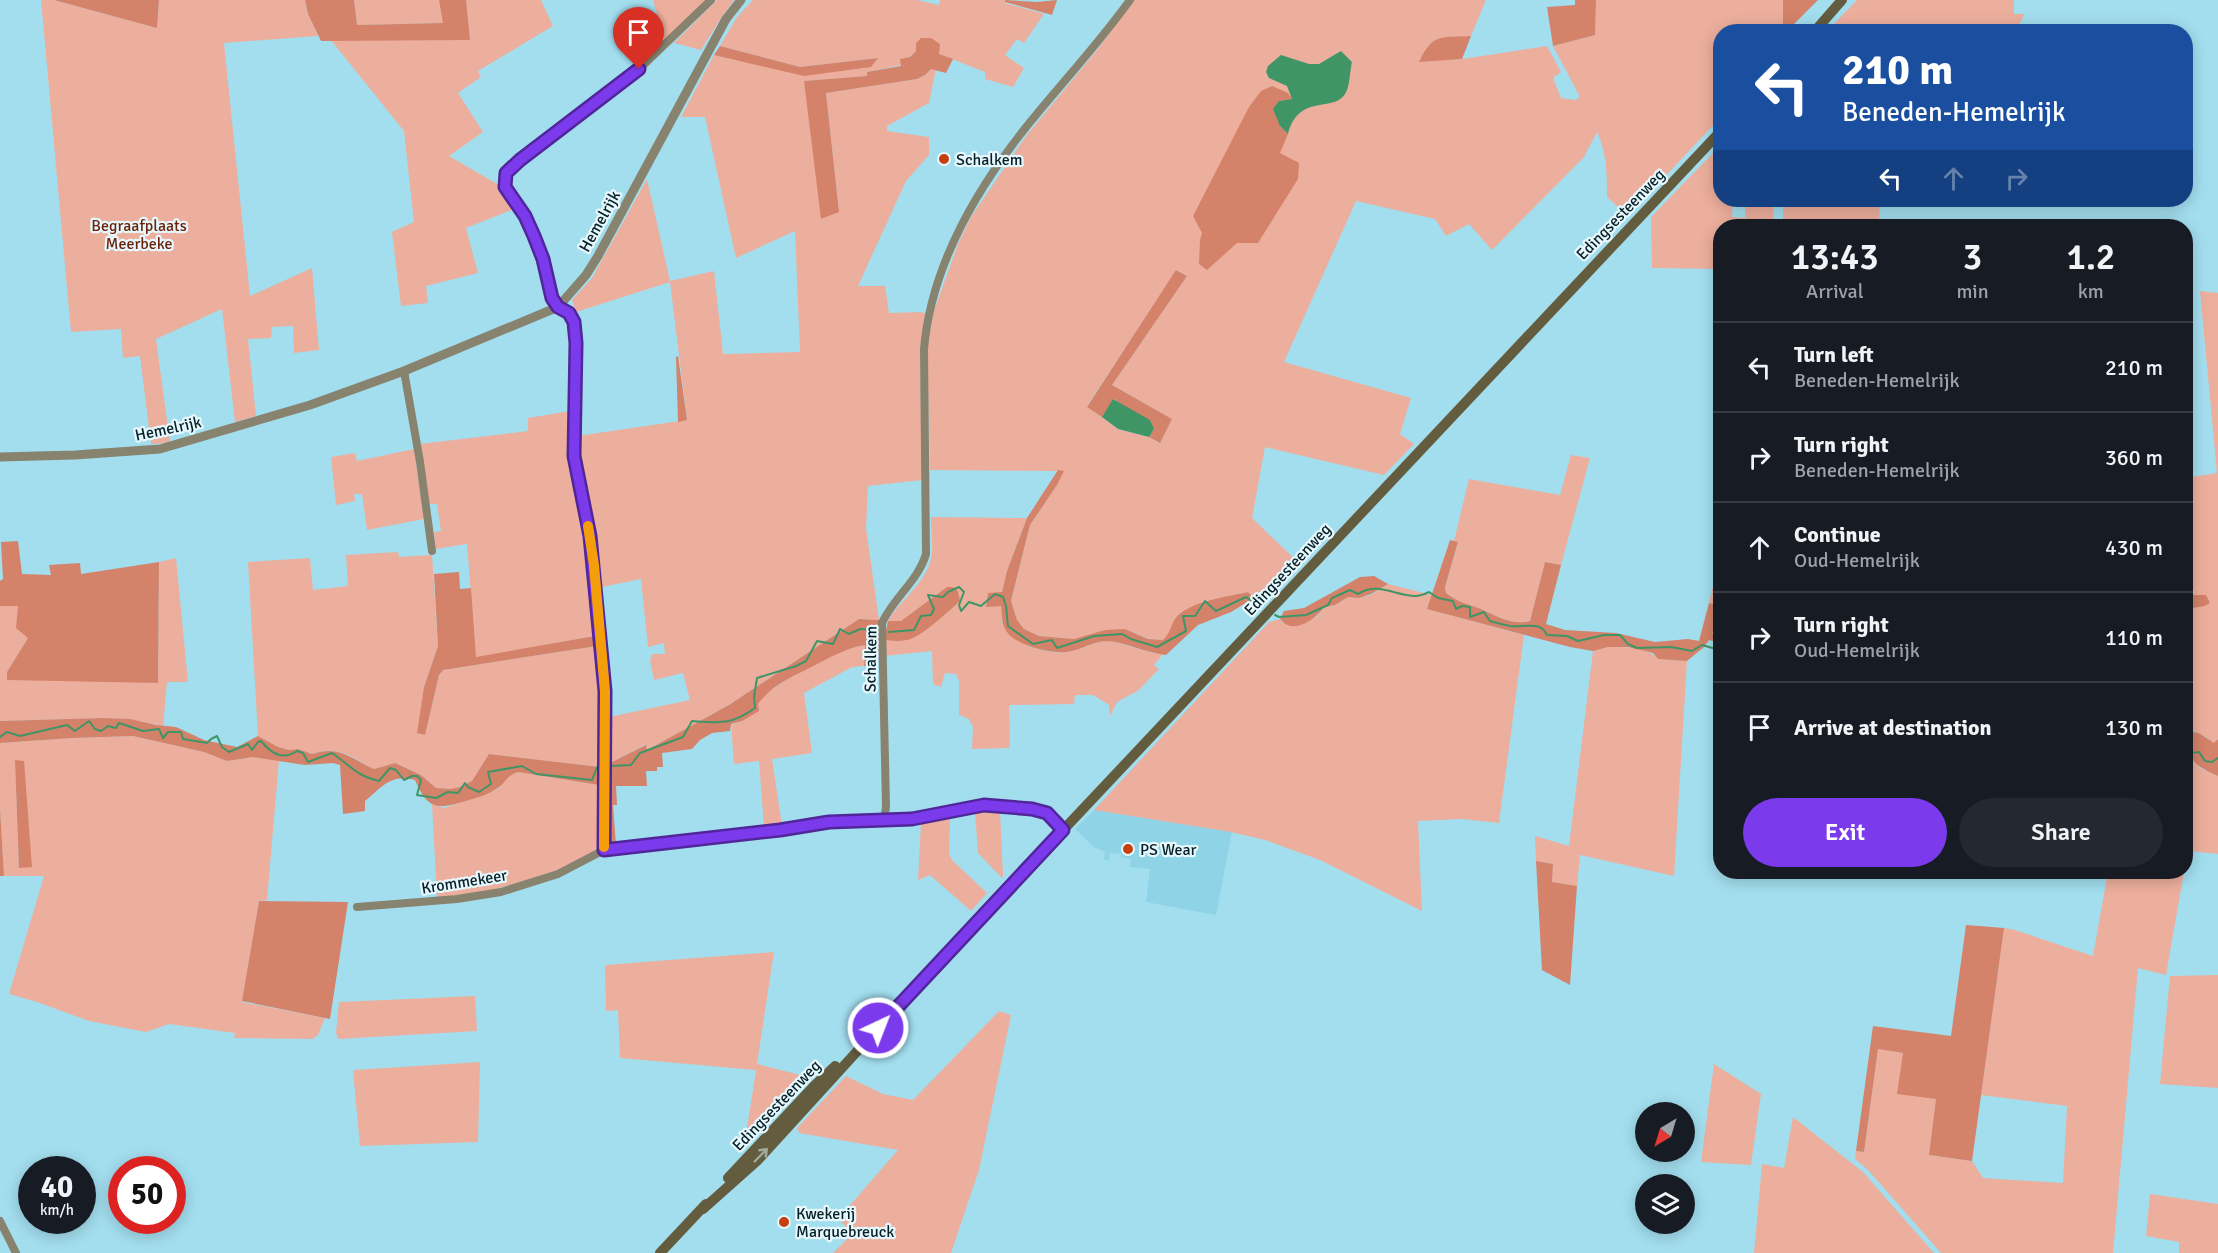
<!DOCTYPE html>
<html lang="en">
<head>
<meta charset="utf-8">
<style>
	body { margin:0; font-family:Signika,sans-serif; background:#242831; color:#f1f3f6; height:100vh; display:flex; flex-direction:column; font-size:22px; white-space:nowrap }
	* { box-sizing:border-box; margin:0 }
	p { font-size:20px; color:#9ea1a6 }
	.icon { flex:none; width:33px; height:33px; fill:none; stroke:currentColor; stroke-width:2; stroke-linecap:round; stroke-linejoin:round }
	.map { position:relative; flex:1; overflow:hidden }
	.drawer { position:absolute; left:1713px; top:219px; width:480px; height:660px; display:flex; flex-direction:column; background:#171b24; border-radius:24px; box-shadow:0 3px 15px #0003 }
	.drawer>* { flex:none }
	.banner { position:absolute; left:1713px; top:24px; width:480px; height:183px; border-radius:24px; box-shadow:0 3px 15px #0003; background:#1a4fa0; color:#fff; overflow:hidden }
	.needle { width:39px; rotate:218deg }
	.controls { position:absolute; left:1635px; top:1102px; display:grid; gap:12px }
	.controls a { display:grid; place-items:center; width:60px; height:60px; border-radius:50%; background:#171b24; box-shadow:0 3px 15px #0003; font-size:30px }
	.speed { position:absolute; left:18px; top:1156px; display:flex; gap:12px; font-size:30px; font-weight:700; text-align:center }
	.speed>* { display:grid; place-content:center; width:78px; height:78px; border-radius:50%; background:#171b24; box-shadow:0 3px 15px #0003; line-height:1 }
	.speed small { font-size:15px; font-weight:400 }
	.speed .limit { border:9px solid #d22; background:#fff; color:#111 }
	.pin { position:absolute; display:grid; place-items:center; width:51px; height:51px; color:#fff; margin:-62px -26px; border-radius:50% 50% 50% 0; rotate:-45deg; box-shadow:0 0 6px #0007 }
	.pin .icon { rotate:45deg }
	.me { position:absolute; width:66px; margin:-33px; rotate:43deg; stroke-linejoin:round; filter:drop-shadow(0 0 4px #0008) }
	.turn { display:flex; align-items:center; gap:21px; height:126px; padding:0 30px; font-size:27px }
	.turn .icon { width:78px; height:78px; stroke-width:2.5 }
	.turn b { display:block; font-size:42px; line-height:51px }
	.lanes { display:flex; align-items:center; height:57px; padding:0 30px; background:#0003; justify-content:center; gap:30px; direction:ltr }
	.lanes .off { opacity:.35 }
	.eta { display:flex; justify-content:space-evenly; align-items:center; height:102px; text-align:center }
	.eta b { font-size:36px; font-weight:600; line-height:42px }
	.cta { display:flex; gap:12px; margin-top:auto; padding:12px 30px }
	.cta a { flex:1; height:69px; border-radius:36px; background:#7c3aed; color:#fff; font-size:24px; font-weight:600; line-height:69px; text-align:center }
	.cta a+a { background:#242831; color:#f1f3f6 }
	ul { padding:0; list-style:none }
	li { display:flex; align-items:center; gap:18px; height:90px; padding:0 30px; border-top:2px solid #363941 }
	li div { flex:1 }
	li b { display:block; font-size:22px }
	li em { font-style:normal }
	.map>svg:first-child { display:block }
	.built { fill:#8ed3e6 }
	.green { fill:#edaf9d; fill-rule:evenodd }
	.forest { fill:#d48269 }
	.water { fill:#409567 }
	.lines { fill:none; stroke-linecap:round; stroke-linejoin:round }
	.stream { stroke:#409567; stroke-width:2 }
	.minor { stroke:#87836f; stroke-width:8 }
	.tertiary { stroke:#87836f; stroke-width:9 }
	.secondary { stroke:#635c3f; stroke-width:10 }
	.oneway { stroke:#a4aa9e }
	.route-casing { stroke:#51269a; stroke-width:15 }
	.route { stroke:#7c3aed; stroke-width:10 }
	.slow { stroke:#f59e0b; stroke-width:10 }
	.poi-dot { fill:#c73f0c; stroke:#e6f8fd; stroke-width:2 }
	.labels { text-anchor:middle; stroke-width:4.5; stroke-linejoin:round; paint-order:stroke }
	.poi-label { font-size:16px; fill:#072026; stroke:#e6f8fd; text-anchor:start }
	.street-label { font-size:16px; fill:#072026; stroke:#e6f8fd }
	.park-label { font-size:16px; fill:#6c2209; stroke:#e6f8fd }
</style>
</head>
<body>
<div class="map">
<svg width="2218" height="1253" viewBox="0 0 2218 1253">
	<rect width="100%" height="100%" fill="#a3deef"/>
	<polygon class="built" points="1094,810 1232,832 1216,915 1146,902 1150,869 1130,867 1131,859 1121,857 1121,854 1110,853 1109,860 1104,860 1105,852 1094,847 1075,829"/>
	<g class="green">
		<polygon points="41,0 54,0 157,28 159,0 305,0 308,14 318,36 224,43 250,296 312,268 319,350 294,353 293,326 272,327 271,338 248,339 256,416 235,422 222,309 156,339 170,443 151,444 140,356 123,358 121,329 71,332"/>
		<polygon points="354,0 439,0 444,23 357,25"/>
		<polygon points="466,0 541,0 553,26 478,71 481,77 458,93 483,132 449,156 499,185 514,209 466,228 478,273 426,286 428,303 401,306 392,232 414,222 404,131 330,39 469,40"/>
		<polygon points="653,0 707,0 665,41"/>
		<polygon points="717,0 734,0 721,18 701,50 674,43"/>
		<polygon points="753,0 917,0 939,5 940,0 1005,0 1005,3 1044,14 1024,43 1017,39 1005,55 1024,68 1013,87 985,79 985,72 939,54 916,43 916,51 901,65 867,72 868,76 804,81 839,211 826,93 917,79 925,75 931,69 936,69 929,103 887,126 887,131 929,137 929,155 906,181 858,286 885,286 889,313 921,312 926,314 920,347 922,480 868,486 866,528 879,620 859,619 729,705 647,750 645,745 610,763 609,717 690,700 683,673 654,680 650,661 652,654 665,654 664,643 648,647 641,579 602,587 594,533 579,456 577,436 687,420 670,282 576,312 572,300 592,278 647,179 670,281 714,271 723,354 800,352 795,231 736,258 705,117 681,117 714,55 804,75 877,58 800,67 720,46 737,17"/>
		<path d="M1134 0H1486L1471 36 1436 39 1420 61 1462 59 1547 46 1561 72 1553 78 1561 98 1575 100 1580 97 1553 46 1595 35 1596 0H1783V31L1720 32V118L1628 216 1607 197C1607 174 1607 153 1597 132L1584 157 1492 250 1469 224 1446 236 1435 219 1356 201 1284 362 1411 398 1400 434 1414 444 1384 475 1265 447 1252 518 1300 564 1263 604 1248 592 1175 619 1170 633 1163 640 1149 639 1125 629 1074 639 1039 636 1024 629 1017 620 1011 602 1030 525 1057 485 1063 471 930 470 927 347 934 311 958 244 971 217 1026 136 1097 50ZM1177 270 1187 276 1112 385 1172 419 1159 443 1149 437 1118 429 1087 406Z"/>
		<polygon points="1857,0 2014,0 2014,14 2024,14 2021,22 2013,31 1827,31"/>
		<polygon points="1713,153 1720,160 1720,200 1733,200 1732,217 1745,218 1746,200 1774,200 1773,226 1720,226 1720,269 1652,268 1651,217"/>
		<polygon points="1783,200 1880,200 1879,226 1783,226"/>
		<path d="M2200 291 2218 293V739L2214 743C2205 737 2197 729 2186 732V609H2193L2195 595H2186V478L2217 473Z"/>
		<polygon points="570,411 573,472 591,567 595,636 476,658 467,544 435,549 434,532 441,531 437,504 428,504 420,444 528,431 528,418"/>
		<polygon points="414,449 424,519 367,530 362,494 354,494 355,501 336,505 331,457 355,453 357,461"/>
		<path d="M1571 455 1590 458 1561 565 1545 562 1530 621C1512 626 1498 616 1481 609 1468 604 1457 602 1446 593L1445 587 1458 543 1454 541 1469 479 1560 495Z"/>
		<path d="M931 517 1027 518 1007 571 1002 593H988L986 606 1001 605C1002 611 1000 619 1003 624 1011 644 1048 655 1068 652 1082 649 1094 641 1108 641 1127 643 1144 653 1163 654L1154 665 1159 669 1139 690 1117 702 1110 716 1109 705 1093 695H1075L1074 704 1009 705 1010 748 972 749 973 727 969 719 959 715V681L956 674 945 673 941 687 933 684 932 651 885 656 884 640C919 641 926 628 952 608L948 587 901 621H888C899 602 919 588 928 568 935 553 931 534 931 517Z"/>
		<path d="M398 552 399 557 432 555 438 646 424 687 425 735 439 675 443 670 597 646 600 687V767L489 754 472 781 460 787 450 789 436 788 421 775 395 763 374 769C351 757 338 745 312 754L298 749 289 750 278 747 258 736 248 562 310 558 313 590 348 586 346 555Z"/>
		<polygon points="176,558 188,682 167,682 163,726 127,719 102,718 0,721 0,606 18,605 28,638 7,672 158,683 159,562"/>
		<polygon points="1720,559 1720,636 1712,633 1719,606 1709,603"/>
		<polygon points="1388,584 1432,595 1428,609 1524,635 1499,823 1462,819 1418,821 1422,911 1320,860 1265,840 1231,832 1094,810 1269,622 1280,619 1282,623 1317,617 1324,607 1335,605 1348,597 1359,598 1371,595"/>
		<polygon points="866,644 864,666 852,667 804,693 812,753 772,759 782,826 764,827 759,761 734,764 731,725 742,721 765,694 789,678 838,652"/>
		<path d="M1608 647C1624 647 1646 646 1658 659L1687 661 1674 876 1580 855 1577 886 1551 882 1553 864 1536 861 1535 836 1569 846 1593 651Z"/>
		<path d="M133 736 204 752 227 761 253 757 279 760 267 900 259 901 242 1002 325 1018 318 1035 313 1039 234 1038 235 1033 169 1024 146 1032 89 1021 37 1002 9 994 44 876H4L0 808V743L72 738ZM15 760 32 867H19Z"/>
		<polygon points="2186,750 2200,768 2218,776 2218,854 2190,851 2186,840"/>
		<polygon points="518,772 599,785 600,828 597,850 564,868 517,883 485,892 437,898 432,804 444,808 491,792 499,788 509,775"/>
		<polygon points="988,810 1000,811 1003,876 1002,878 978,853 975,812"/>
		<polygon points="950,815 949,854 952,860 987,893 971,911 930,875 918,880 921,821"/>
		<polygon points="2108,872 2184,872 2166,975 2138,968 2113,1253 1941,1253 1868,1170 1855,1159 1856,1151 1864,1152 1878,1049 1903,1053 1936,1099 1929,1155 1972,1161 1983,1178 2063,1183 2067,1106 1981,1095 2004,928 2015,930 2093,956"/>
		<polygon points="774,952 757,1064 812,1078 744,1148 756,1070 620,1058 618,1010 606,1011 605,965"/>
		<polygon points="2218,975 2218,1088 2160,1084 2170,976"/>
		<polygon points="475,996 477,1031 338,1039 336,1033 339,1002"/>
		<polygon points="999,1011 1011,1015 979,1170 951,1253 833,1253 853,1233 838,1219 898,1150 799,1133 797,1128 846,1076 883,1094 913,1100"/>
		<polygon points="480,1062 478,1142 360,1146 353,1070"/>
		<polygon points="1714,1064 1761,1094 1751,1165 1701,1162"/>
		<polygon points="1793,1117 1863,1172 1934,1253 1754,1253 1762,1164 1784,1168"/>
		<polygon points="2150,1194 2218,1204 2218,1253 2179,1253 2179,1242 2146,1236"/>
	</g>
	<g class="forest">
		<polygon points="54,0 159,0 157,28"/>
		<polygon points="305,0 354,0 357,25 443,23 439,0 466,0 470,40 321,41 308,14"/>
		<polygon points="1005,0 1037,2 1057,0 1052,15 1005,2"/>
		<polygon points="1575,0 1596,0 1595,35 1553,46 1547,7 1575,5"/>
		<polygon points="1783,0 1818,0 1787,31 1783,32"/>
		<path d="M1471 36 1462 59 1419 62C1433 32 1442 38 1471 36Z"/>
		<polygon points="921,38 931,38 940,44 939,54 953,59 946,73 931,69 925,75 917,79 826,93 839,212 821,219 804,81 867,76 867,72 901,66 900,59 910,57 916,51 916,43"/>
		<polygon points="720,46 800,67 878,58 871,67 804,76 714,55"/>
		<polygon points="1272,86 1288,93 1292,99 1279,101 1280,126 1288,134 1280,153 1299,163 1298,179 1258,243 1237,243 1207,270 1199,264 1200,240 1202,233 1193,216 1249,107 1261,91"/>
		<polygon points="1176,270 1187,276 1112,385 1172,419 1160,443 1149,437 1154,429 1114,399 1102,417 1087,407"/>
		<polygon points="678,356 687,420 678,422 676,357"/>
		<path d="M1058 470 1064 471 1057 485 1030 525 1011 601 1017 620 1024 629 1039 636 1074 639 1105 630 1125 629 1148 639 1163 640C1171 632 1170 627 1175 619 1188 601 1228 597 1248 592L1254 598 1231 612 1198 625 1166 655C1146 653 1125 642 1107 641 1093 641 1081 650 1067 652 1052 654 1015 645 1007 632 1001 624 1002 615 1001 606L986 607 988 593 1002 592 1007 571 1027 518Z"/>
		<path d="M1450 540 1458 542 1445 587 1446 593C1457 602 1468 604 1481 609 1497 616 1512 626 1530 621L1545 562 1561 565 1546 624 1565 630 1616 633 1655 642 1688 639 1699 641 1709 603 1719 606 1716 626 1712 633 1720 636V643L1709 640 1704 647 1687 661 1658 659 1653 653 1628 647H1608L1593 651 1570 647 1427 609Z"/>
		<polygon points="18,541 22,574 51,575 49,565 80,563 81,574 159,562 158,683 7,680 7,672 28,638 16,628 18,606 0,606 0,581 3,579 1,542"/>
		<polygon points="459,572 460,589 471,588 476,657 595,636 597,646 443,670 439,675 425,735 417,733 424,687 438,646 434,574"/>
		<path d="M1374 576 1388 584 1371 594 1359 598 1348 597 1335 605 1324 607C1316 619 1293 636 1280 619L1284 611 1304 608 1360 577Z"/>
		<path d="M947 587H953L958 591 960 601C950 610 925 633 913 638 904 642 894 641 884 640L888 621H901Z"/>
		<polygon points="2186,595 2206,595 2210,603 2205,606 2186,609"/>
		<path d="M859 619 879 620 878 666H864L865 645C847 648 833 656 817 664 795 676 773 683 758 704L759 711 742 721 731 724 730 731 712 733 700 740 692 749 662 753 663 767H657V771H646L647 786H616L617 805H613L616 845 609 842 607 837 610 763 646 745 647 750 729 705Z"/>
		<path d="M102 718 130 719 156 725 176 727 204 740 237 747 258 736 278 747 289 750 298 749 312 754C339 745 350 758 374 769L395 763 421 775 436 788 450 789 460 787 472 781 489 754 600 767 599 785 518 772C505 776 506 784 496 789 488 795 475 798 466 801 435 810 428 809 415 780 391 773 382 787 365 801V811L343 814 340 765 333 763 305 765 253 757 227 761 204 752 133 736 72 738 0 743V721Z"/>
		<path d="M2189 731 2199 733 2214 743 2218 739V776C2195 766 2185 759 2186 732Z"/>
		<polygon points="15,760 24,761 32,867 19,868"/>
		<polygon points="0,808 4,876 0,876"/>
		<polygon points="1536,861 1553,864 1552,882 1577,886 1570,985 1542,970"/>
		<polygon points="259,901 348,902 330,1019 242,1001"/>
		<polygon points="1966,925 2004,928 1972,1161 1929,1155 1936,1099 1897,1094 1903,1053 1878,1049 1864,1152 1856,1151 1873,1026 1951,1036"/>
	</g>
	<g class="water">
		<path d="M1341 51 1352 62C1350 70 1350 82 1347 90 1337 116 1300 90 1288 134L1280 126 1273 109 1279 101 1292 99 1287 86 1269 78 1266 72 1268 66 1281 55 1309 64H1319Z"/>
		<polygon points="1113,399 1150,420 1154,429 1149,437 1118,429 1102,417"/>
	</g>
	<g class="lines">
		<g class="stream">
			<path d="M1275 615 1279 617 1306 615 1328 605 1332 598 1350 590 1358 594C1378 581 1395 596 1415 596 1419 596 1425 594 1429 592L1438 598 1453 601 1456 609 1462 606 1470 607V617L1484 612 1490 621C1497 623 1504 625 1510 626 1524 628 1540 620 1547 635L1567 636 1578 641 1604 635H1620L1628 644 1637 648 1671 647 1692 651 1702 645 1716 649 1714 662 1720 671V678"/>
			<polyline points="889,632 914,630 921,616 931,615 934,609 928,595 943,597 948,592 959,587 964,592 959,605 961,611 969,602 981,606 995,594 1003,597 1006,606 1008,626 1033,644 1052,640 1057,648 1094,636 1122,634 1131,639 1157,647 1186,631 1183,616 1195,616 1205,601 1216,611 1246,597 1261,607"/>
			<path d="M0 737 7 732 20 736 67 725 75 731 89 721 95 729 101 731 108 726 116 728 119 723 143 731 159 729 163 738 168 732H181L183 739 207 743 211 739 217 736 222 747 229 752 248 744 252 750 258 742 261 741C271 753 282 761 297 751L303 753 308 762 332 753C351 766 355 775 379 781L390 768 396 770 404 780 412 776H417L421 780 417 795 436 798 448 792 458 793 465 783 468 787 479 792 491 784 488 772 522 766 536 774 592 780 598 765"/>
			<polyline points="2186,747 2192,753 2199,752 2205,761 2212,762 2218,758"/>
			<path d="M611 766 631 765 640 753 683 737 692 721C721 723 731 725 755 708L754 697 757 678 796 666 806 661 817 641 833 644 840 629 849 634 860 629 875 630"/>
		</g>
		<g class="minor">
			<polyline points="404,371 420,462 432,551"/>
			<path d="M884 820 886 807 882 623C894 597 918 581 926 554L924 349C931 268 974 193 1023 131 1058 87 1097 46 1130 0"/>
			<polyline points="604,850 605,691 590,536 573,452 576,343 574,322 569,313 558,307 552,298 543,259 534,236 525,216 505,187 506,173 520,160 639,69 711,0"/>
			<polyline points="357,907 457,899 501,892 558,874 604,850 773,831 829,822 912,819 984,805 1032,809 1047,813 1063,830"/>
			<polyline points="0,1221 16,1253"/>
		</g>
		<polyline class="tertiary" points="0,457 75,455 160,449 310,405 404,371 558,307 586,275 598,256 726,19 741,0"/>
		<g class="secondary">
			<polyline points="1814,32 1842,0"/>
			<polyline points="728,1178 815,1085 835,1066"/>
			<polyline points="703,1209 758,1160 923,979 1720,132"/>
			<polyline points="660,1253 706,1204"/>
		</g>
	</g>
	<defs><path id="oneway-shaft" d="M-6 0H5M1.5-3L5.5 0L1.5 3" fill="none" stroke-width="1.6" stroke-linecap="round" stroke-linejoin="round" transform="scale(1.5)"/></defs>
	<use class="oneway" href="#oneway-shaft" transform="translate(761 1155) rotate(-46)"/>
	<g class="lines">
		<g class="route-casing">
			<polyline id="route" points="639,69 520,160 506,173 505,187 525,216 534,236 543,259 552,298 558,307 569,313 574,322 576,343 574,456 590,536 605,691 604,850 780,830 829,822 912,819 984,805 1032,809 1047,813 1063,830 878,1028"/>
		</g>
		<use href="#route" class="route"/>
		<polyline class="slow" points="588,526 594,565 605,691 604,847"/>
	</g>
	<g class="poi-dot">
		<circle cx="944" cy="159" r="6"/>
		<circle cx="1128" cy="849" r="6"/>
		<circle cx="784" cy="1222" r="6"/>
	</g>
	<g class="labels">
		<g class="poi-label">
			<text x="956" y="165">Schalkem</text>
			<text x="1140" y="855">PS Wear</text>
			<text x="796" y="1219">Kwekerij<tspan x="796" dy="18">Marquebreuck</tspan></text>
		</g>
		<g class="street-label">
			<text transform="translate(1620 214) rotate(-46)" y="6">Edingsesteenweg</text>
			<text transform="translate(599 221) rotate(-61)" y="6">Hemelrijk</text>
			<text transform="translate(168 428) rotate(-12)" y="6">Hemelrijk</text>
			<text transform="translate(1287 569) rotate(-47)" y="6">Edingsesteenweg</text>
			<text transform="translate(870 659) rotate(-89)" y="6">Schalkem</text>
			<text transform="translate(464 881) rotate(-9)" y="6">Krommekeer</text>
			<text transform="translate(776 1105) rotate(-46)" y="6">Edingsesteenweg</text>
		</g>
		<g class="park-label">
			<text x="139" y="231">Begraafplaats<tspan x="139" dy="18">Meerbeke</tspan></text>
		</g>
	</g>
</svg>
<div class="controls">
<a><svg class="needle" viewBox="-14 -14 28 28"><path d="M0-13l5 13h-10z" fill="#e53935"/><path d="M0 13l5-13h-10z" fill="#9ea1a6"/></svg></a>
<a><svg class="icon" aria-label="layers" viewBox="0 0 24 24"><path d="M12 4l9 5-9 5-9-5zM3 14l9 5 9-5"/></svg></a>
</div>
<div class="speed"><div>40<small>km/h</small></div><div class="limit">50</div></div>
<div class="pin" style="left:639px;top:69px;background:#d93025"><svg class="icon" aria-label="arrive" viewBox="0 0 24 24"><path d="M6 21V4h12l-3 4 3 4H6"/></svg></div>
<svg class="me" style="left:878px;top:1028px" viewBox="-20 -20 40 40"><circle r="17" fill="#7c3aed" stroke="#fff" stroke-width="3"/><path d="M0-11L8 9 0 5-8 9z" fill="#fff"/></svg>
<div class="banner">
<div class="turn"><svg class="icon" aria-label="left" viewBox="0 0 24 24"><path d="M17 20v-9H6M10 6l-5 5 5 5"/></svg><div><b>210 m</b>Beneden-Hemelrijk</div></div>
<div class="lanes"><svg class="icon" aria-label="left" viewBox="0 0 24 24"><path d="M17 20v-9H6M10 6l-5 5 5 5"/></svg><svg class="icon off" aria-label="ahead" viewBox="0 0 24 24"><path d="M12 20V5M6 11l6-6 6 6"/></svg><svg class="icon off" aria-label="right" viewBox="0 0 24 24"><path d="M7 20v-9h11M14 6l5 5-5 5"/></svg></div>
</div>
<section class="drawer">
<div class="eta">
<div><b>13:43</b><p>Arrival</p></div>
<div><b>3</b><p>min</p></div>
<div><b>1.2</b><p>km</p></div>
</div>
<ul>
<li><svg class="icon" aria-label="left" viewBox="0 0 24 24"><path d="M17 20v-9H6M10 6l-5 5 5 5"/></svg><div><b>Turn left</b><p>Beneden-Hemelrijk</p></div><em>210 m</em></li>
<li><svg class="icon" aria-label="right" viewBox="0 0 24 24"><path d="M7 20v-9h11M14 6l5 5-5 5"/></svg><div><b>Turn right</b><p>Beneden-Hemelrijk</p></div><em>360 m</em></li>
<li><svg class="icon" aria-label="ahead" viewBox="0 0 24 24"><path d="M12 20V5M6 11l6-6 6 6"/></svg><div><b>Continue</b><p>Oud-Hemelrijk</p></div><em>430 m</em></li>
<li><svg class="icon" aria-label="right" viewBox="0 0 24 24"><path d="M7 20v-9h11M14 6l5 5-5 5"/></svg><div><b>Turn right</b><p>Oud-Hemelrijk</p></div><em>110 m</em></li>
<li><svg class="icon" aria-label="arrive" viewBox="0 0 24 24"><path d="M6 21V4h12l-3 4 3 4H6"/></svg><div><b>Arrive at destination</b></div><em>130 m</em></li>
</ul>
<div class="cta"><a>Exit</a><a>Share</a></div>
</section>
</div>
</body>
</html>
